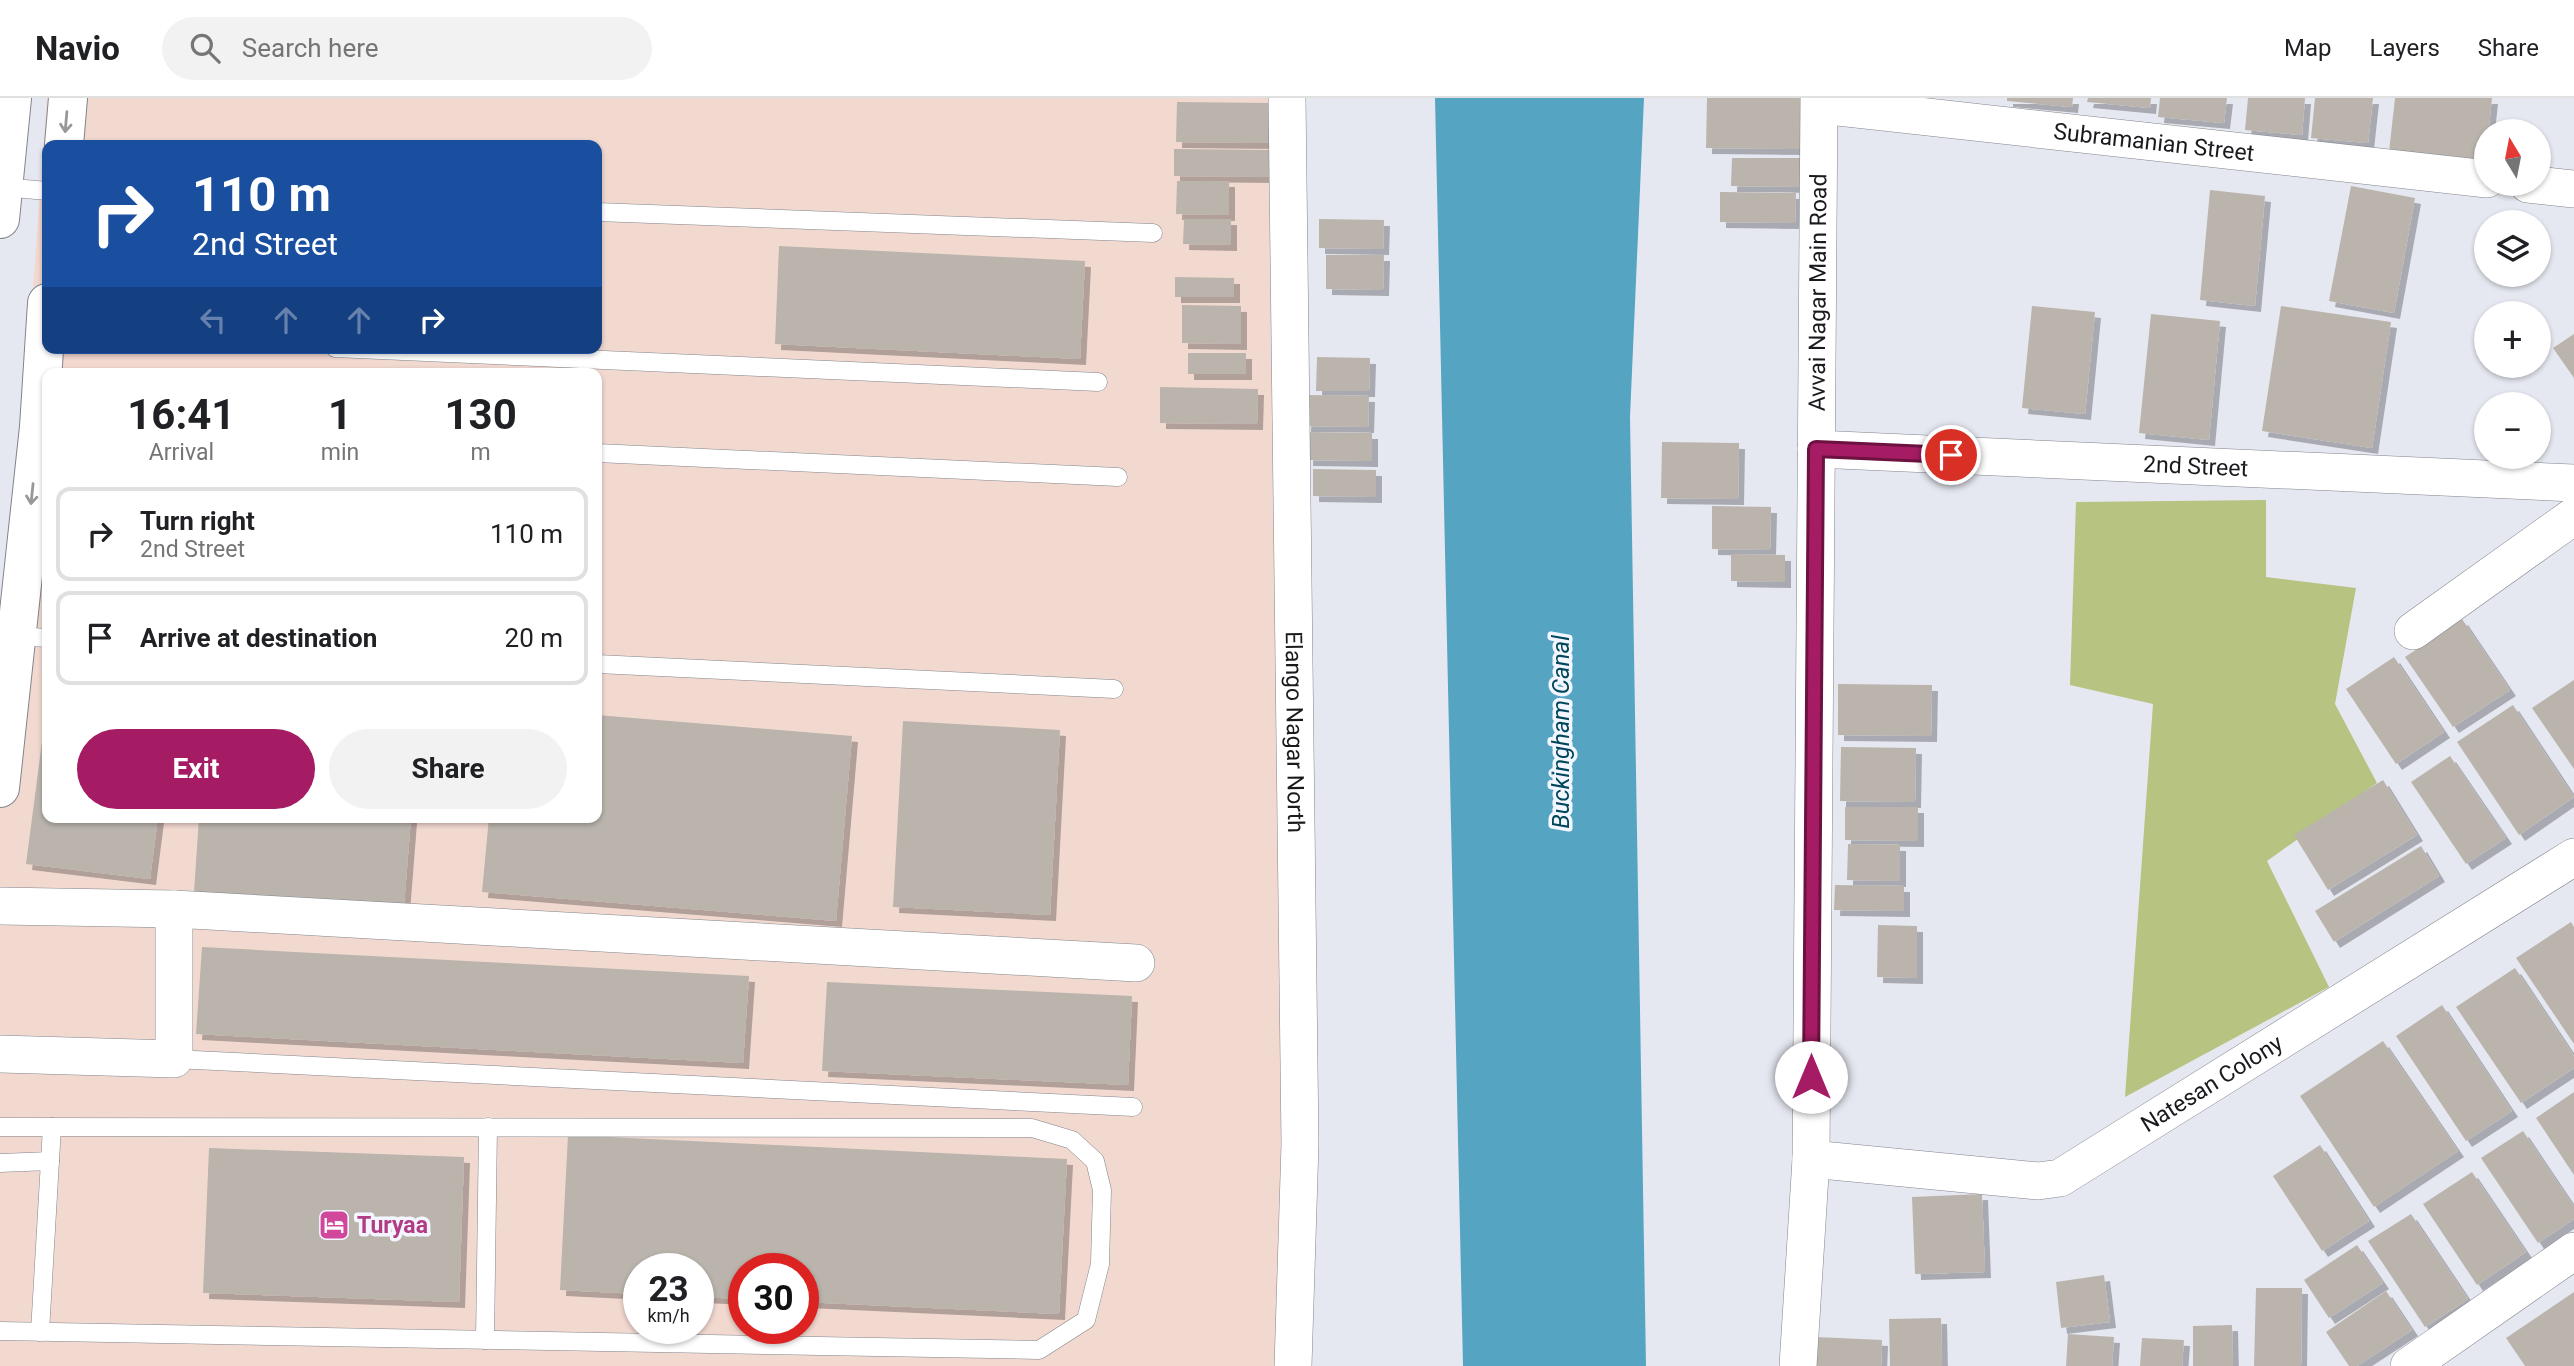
<!DOCTYPE html>
<html lang="en">
<head>
<meta charset="utf-8">
<style>
	body { margin:0; font-family:Roboto,sans-serif; background:#f2f2f2; color:#202124; height:100vh; display:flex; flex-direction:column; font-size:26px; white-space:nowrap }
	* { box-sizing:border-box; margin:0 }
	p { font-size:23px; color:#757577 }
	.icon { flex:none; width:38px; height:38px; fill:none; stroke:currentColor; stroke-width:2; stroke-linecap:round; stroke-linejoin:round }
	.map { position:relative; flex:1; overflow:hidden }
	.panel { position:absolute; left:42px; top:270px; width:560px; height:455px; display:flex; flex-direction:column; background:#fff; border-radius:14px; box-shadow:0 2px 5px #0004 }
	.panel>* { flex:none }
	.guide { position:absolute; left:42px; top:42px; width:560px; height:214px; border-radius:14px; box-shadow:0 2px 5px #0004; background:#1a4fa0; color:#fff; overflow:hidden }
	.needle { width:46px; rotate:350deg }
	.controls { position:absolute; left:2474px; top:21px; display:grid; gap:14px }
	.controls a { display:grid; place-items:center; width:77px; height:77px; border-radius:50%; background:#fff; box-shadow:0 2px 5px #0004; font-size:35px }
	.speed { position:absolute; left:623px; top:1155px; display:flex; gap:14px; font-size:35px; font-weight:700; text-align:center }
	.speed>* { display:grid; place-content:center; width:91px; height:91px; border-radius:50%; background:#fff; box-shadow:0 2px 5px #0004; line-height:1 }
	.speed small { font-size:18px; font-weight:400 }
	.speed .limit { border:10px solid #d22; background:#fff; color:#111 }
	.pin { position:absolute; display:grid; place-items:center; width:60px; height:60px; color:#fff; margin:-30px; border:4px solid #fff; border-radius:50%; box-shadow:0 2px 7px #0007 }
	.me { position:absolute; width:77px; margin:-38px; rotate:0deg; stroke-linejoin:round; filter:drop-shadow(0 0 5px #0008) }
	.turn { display:flex; align-items:center; gap:24px; height:147px; padding:0 35px; font-size:32px }
	.turn .icon { width:91px; height:91px; stroke-width:2.5 }
	.turn b { display:block; font-size:49px; line-height:60px }
	.lanes { display:flex; align-items:center; height:66px; padding:0 35px; background:#0003; justify-content:center; gap:35px; direction:ltr }
	.lanes .off { opacity:.35 }
	.eta { display:flex; justify-content:space-evenly; align-items:center; height:119px; text-align:center }
	.eta b { font-size:42px; font-weight:700; line-height:49px }
	.primary-button { display:flex; gap:14px; margin-top:auto; padding:14px 35px }
	.primary-button a { flex:1; height:80px; border-radius:42px; background:#a51c64; color:#fff; font-size:28px; font-weight:700; line-height:80px; text-align:center }
	.primary-button a+a { background:#f2f2f2; color:#202124 }
	ul { padding:0; list-style:none }
	li { display:flex; align-items:center; gap:21px; height:94px; margin:0 14px 10px; padding:0 21px; border:4px solid #e0e0e0; border-radius:14px }
	li div { flex:1 }
	li b { display:block; font-size:26px }
	li em { font-style:normal }
	header { display:flex; align-items:center; gap:42px; box-sizing:border-box; height:98px; padding:0 35px; background:#fff; border-bottom:2px solid #e0e0e0 }
	header strong { font-size:33px }
	nav { display:flex; gap:38px; margin-inline-start:auto; font-size:24px }
	.search { width:490px; height:63px; background:#f2f2f2; display:flex; align-items:center; gap:18px; box-sizing:border-box; padding:0 24px; border-radius:38px; color:#757577; font-size:26px }
	.map>svg:first-child { display:block }
	.industrial { fill:#f2d9d0; fill-rule:evenodd }
	.green { fill:#b6c381 }
	.water { fill:#55a4c2 }
	.building { fill:#bab4ad; filter:url(#shadow) }
	.lines { fill:none; stroke-linecap:round; stroke-linejoin:round }
	.service-casing { stroke:#82848c; stroke-width:19 }
	.minor-casing { stroke:#82848c; stroke-width:38 }
	.tertiary-casing { stroke:#82848c; stroke-width:40 }
	.primary-casing { stroke:#82848c; stroke-width:40 }
	.service { stroke:#fff; stroke-width:18 }
	.minor { stroke:#fff; stroke-width:37 }
	.tertiary { stroke:#fff; stroke-width:38 }
	.primary { stroke:#fff; stroke-width:38 }
	.oneway { stroke:#98989a }
	.route-casing { stroke:#6b1241; stroke-width:18 }
	.route { stroke:#a51c64; stroke-width:12 }
	.labels { text-anchor:middle; stroke-width:7; stroke-linejoin:round; paint-order:stroke }
	.street-label { font-size:23px; fill:#1a1a1e; stroke:#f4f6ff }
	.hotel-label { font-size:23px; font-weight:bold; fill:#b23c85; stroke:#f4f6ff; text-anchor:start }
	.water-label { font-size:24px; font-style:italic; fill:#00475c; stroke:#f4f6ff }
</style>
</head>
<body>
<header>
<strong>Navio</strong>
<div class="search"><svg class="icon" aria-label="search" viewBox="0 0 24 24"><circle cx="10" cy="10" r="6"/><path d="M15 15l6 6"/></svg>Search here</div>
<nav><a>Map</a><a>Layers</a><a>Share</a></nav>
</header>
<div class="map">
<svg width="2574" height="1268" viewBox="0 0 2574 1268">
	<defs>
		<filter id="shadow"><feDropShadow dx="6" dy="6" stdDeviation="0" flood-color="#0004"/></filter>
	</defs>
	<rect width="100%" height="100%" fill="#e6e8f1"/>
	<path class="industrial" d="M47 0H1288L1286 1268H0V636ZM47 47H597V250H47ZM47 275H597V719H47ZM639 1171H698V1230H639ZM744 1171H803V1230H744Z"/>
	<polygon class="green" points="2266,402 2266,479 2356,490 2335,606 2377,685 2267,763 2329,889 2125,999 2153,606 2070,587 2076,404"/>
	<polygon class="water" points="1435,0 1644,0 1630,319 1646,1268 1463,1268"/>
	<g class="building">
		<polygon points="1707,0 1803,0 1802,51 1706,50"/>
		<polygon points="2007,0 2073,0 2072,9 2007,3"/>
		<polygon points="2088,0 2151,0 2150,10 2087,4"/>
		<polygon points="2160,0 2227,0 2224,25 2158,19"/>
		<polygon points="2248,0 2305,0 2302,37 2245,32"/>
		<polygon points="2315,0 2373,0 2368,45 2311,40"/>
		<polygon points="2395,0 2492,0 2485,64 2389,54"/>
		<polygon points="1177,4 1273,5 1273,45 1176,44"/>
		<polygon points="1174,51 1271,52 1270,79 1174,78"/>
		<polygon points="1732,60 1810,60 1810,89 1731,88"/>
		<polygon points="1177,83 1229,83 1229,117 1176,116"/>
		<polygon points="2351,88 2415,100 2394,215 2329,203"/>
		<polygon points="2210,92 2265,98 2255,208 2200,202"/>
		<polygon points="1720,94 1796,95 1795,125 1720,124"/>
		<polygon points="1184,121 1231,121 1231,147 1183,146"/>
		<polygon points="1319,121 1384,122 1383,151 1319,150"/>
		<polygon points="779,148 1085,163 1080,261 775,246"/>
		<polygon points="1326,157 1384,157 1383,192 1326,191"/>
		<polygon points="1175,179 1234,180 1234,199 1175,199"/>
		<polygon points="1182,207 1241,208 1241,246 1182,245"/>
		<polygon points="2032,208 2095,214 2085,316 2022,310"/>
		<polygon points="2281,208 2391,224 2372,350 2262,333"/>
		<polygon points="2151,216 2220,223 2209,342 2139,335"/>
		<polygon points="2574,236 2574,280 2553,250"/>
		<rect x="1188" y="255" width="58" height="21"/>
		<polygon points="1317,259 1370,260 1369,293 1316,293"/>
		<polygon points="1160,289 1258,291 1257,326 1160,325"/>
		<polygon points="1306,297 1369,298 1368,329 1305,328"/>
		<polygon points="1308,334 1372,335 1372,363 1307,362"/>
		<polygon points="1662,344 1739,345 1738,401 1661,400"/>
		<polygon points="1313,371 1376,372 1376,399 1313,398"/>
		<polygon points="1712,408 1771,409 1770,452 1712,451"/>
		<polygon points="1731,456 1785,457 1785,484 1731,483"/>
		<polygon points="2462,521 2510,592 2453,629 2405,559"/>
		<polygon points="2394,559 2444,634 2396,666 2346,591"/>
		<polygon points="2574,582 2574,671 2532,610"/>
		<polygon points="1838,586 1932,587 1931,638 1838,637"/>
		<polygon points="2513,607 2574,699 2519,737 2457,644"/>
		<polygon points="46,613 47,719 158,719 150,781 26,766"/>
		<polygon points="597,617 852,638 836,823 482,794 489,719 597,719"/>
		<polygon points="903,623 1060,632 1050,817 893,809"/>
		<polygon points="1841,649 1916,650 1915,704 1840,703"/>
		<polygon points="2450,658 2506,740 2466,766 2411,684"/>
		<polygon points="2383,682 2417,737 2328,792 2294,737"/>
		<polygon points="1845,709 1918,709 1918,743 1845,742"/>
		<polygon points="199,719 411,719 404,808 194,794"/>
		<polygon points="1848,746 1900,747 1900,783 1847,782"/>
		<polygon points="2421,748 2439,778 2334,844 2315,813"/>
		<polygon points="1835,787 1904,788 1904,813 1834,812"/>
		<polygon points="2571,824 2574,829 2574,946 2516,860"/>
		<polygon points="1878,827 1917,828 1917,880 1877,879"/>
		<polygon points="202,849 749,878 743,965 196,936"/>
		<polygon points="2515,870 2574,958 2574,970 2521,1005 2456,909"/>
		<polygon points="827,884 1132,898 1128,987 822,973"/>
		<polygon points="2442,907 2512,1013 2466,1043 2396,938"/>
		<polygon points="2383,943 2458,1053 2374,1109 2300,998"/>
		<polygon points="2574,994 2574,1077 2536,1020"/>
		<polygon points="2523,1033 2574,1109 2574,1121 2538,1145 2481,1060"/>
		<polygon points="568,1037 1067,1061 1059,1216 803,1204 803,1171 744,1171 744,1201 698,1199 698,1171 639,1171 639,1196 560,1192"/>
		<polygon points="2320,1047 2369,1123 2322,1153 2273,1078"/>
		<polygon points="209,1050 464,1059 459,1204 203,1195"/>
		<polygon points="2472,1074 2526,1154 2477,1187 2423,1106"/>
		<polygon points="1982,1096 1985,1174 1915,1176 1912,1099"/>
		<polygon points="2411,1116 2468,1201 2425,1229 2368,1143"/>
		<polygon points="2357,1147 2383,1185 2329,1220 2304,1182"/>
		<polygon points="2104,1177 2110,1224 2061,1230 2056,1184"/>
		<polygon points="2256,1190 2302,1190 2301,1268 2254,1268"/>
		<polygon points="2386,1193 2412,1232 2357,1268 2349,1268 2326,1234"/>
		<polygon points="2574,1194 2574,1268 2525,1268 2506,1240"/>
		<polygon points="1941,1220 1942,1268 1890,1268 1889,1221"/>
		<polygon points="2232,1227 2233,1268 2193,1268 2193,1228"/>
		<polygon points="2068,1236 2114,1239 2112,1268 2066,1268"/>
		<polygon points="1816,1239 1882,1242 1881,1268 1814,1268"/>
		<polygon points="2142,1240 2184,1242 2182,1268 2140,1268"/>
	</g>
	<g class="lines">
		<g class="service-casing">
			<g id="service">
				<polyline points="3,89 47,93"/>
				<polyline points="597,114 1153,135"/>
				<polyline points="335,250 1098,284"/>
				<polyline points="597,355 1118,379"/>
				<polyline points="17,538 47,540"/>
				<polyline points="597,566 1114,591"/>
				<polyline points="174,961 1133,1009"/>
				<polyline points="0,1029 1032,1030 1072,1042 1095,1063 1102,1092 1100,1166 1086,1222 1039,1252 0,1233"/>
				<polyline points="50,1063 52,1029"/>
				<polyline points="0,1065 50,1063 40,1234"/>
				<polyline points="485,1242 488,1029"/>
			</g>
		</g>
		<g class="minor-casing">
			<g id="minor">
				<path id="s1" d="M1287 0 1300 1046 1293 1268"/>
				<path id="s2" d="M1820 7 2487 81"/>
				<polyline points="2528,86 2574,91"/>
				<path id="s3" d="M1816 351 2574 385"/>
				<polyline points="2413,533 2574,418"/>
				<polyline points="0,808 174,811 1136,865"/>
				<polyline points="0,956 174,961 174,811"/>
				<path id="s4" d="M1811 1061 2038 1083 2060 1080 2574 759"/>
				<path id="s5" d="M1798 1268 1811 1061 1819 0"/>
				<polyline points="2409,1268 2574,1153"/>
			</g>
		</g>
		<g class="tertiary-casing">
			<g id="tertiary">
				<polyline points="64,47 68,0"/>
				<polyline points="0,690 39,329 47,205"/>
			</g>
		</g>
		<g class="primary-casing">
			<polyline id="primary" points="0,121 12,0"/>
		</g>
		<use href="#service" class="service"/>
		<use href="#minor" class="minor"/>
		<use href="#tertiary" class="tertiary"/>
		<use href="#primary" class="primary"/>
	</g>
	<defs><path id="oneway-shaft" d="M-6 0H5M1.5-3L5.5 0L1.5 3" fill="none" stroke-width="1.6" stroke-linecap="round" stroke-linejoin="round" transform="scale(1.75)"/></defs>
	<g class="oneway">
		<use href="#oneway-shaft" transform="translate(66 24) rotate(95)"/>
		<use href="#oneway-shaft" transform="translate(32 396) rotate(96)"/>
	</g>
	<g class="lines">
		<g class="route-casing">
			<polyline id="route" points="1811,979 1816,351 1951,357"/>
		</g>
		<use href="#route" class="route"/>
	</g>
	<defs>
		<g id="hotel-square" transform="scale(1.575)"><rect x="-9" y="-9" width="18" height="18" rx="4" fill="#d1479c" stroke="#f4f6ff"/><path d="M-6-4.5h1.5V1H6V5H4.5V3h-9V5H-6ZM-4 0a1.8 1.8 0 1 1 3.6 0ZM.5 0V-2.5h3Q6-2.5 6 0Z" fill="#fff"/></g>
	</defs>
	<g fill-rule="evenodd">
		<use href="#hotel-square" x="334" y="1127"/>
	</g>
	<g class="labels">
		<g class="street-label">
			<text dy="8" stroke="none"><textPath href="#s2" startOffset="336">Subramanian Street</textPath></text>
			<text dy="8" stroke="none"><textPath href="#s5" startOffset="1074">Avvai Nagar Main Road</textPath></text>
			<text dy="8" stroke="none"><textPath href="#s3" startOffset="380">2nd Street</textPath></text>
			<text dy="8" stroke="none"><textPath href="#s1" startOffset="634">Elango Nagar North</textPath></text>
			<text dy="8" stroke="none"><textPath href="#s4" startOffset="429">Natesan Colony</textPath></text>
		</g>
		<g class="hotel-label">
			<text x="357" y="1135">Turyaa</text>
		</g>
		<g class="water-label">
			<text transform="translate(1561 634) rotate(-90)" y="8">Buckingham Canal</text>
		</g>
	</g>
</svg>
<div class="controls">
<a><svg class="needle" viewBox="-14 -14 28 28"><path d="M0-13l5 13h-10z" fill="#e53935"/><path d="M0 13l5-13h-10z" fill="#757577"/></svg></a>
<a><svg class="icon" aria-label="layers" viewBox="0 0 24 24"><path d="M12 4l9 5-9 5-9-5zM3 14l9 5 9-5"/></svg></a>
<a>+</a>
<a>−</a>
</div>
<div class="speed"><div>23<small>km/h</small></div><div class="limit">30</div></div>
<div class="pin" style="left:1951px;top:357px;background:#d93025"><svg class="icon" aria-label="arrive" viewBox="0 0 24 24"><path d="M6 21V4h12l-3 4 3 4H6"/></svg></div>
<svg class="me" style="left:1811px;top:979px" viewBox="-20 -20 40 40"><circle r="19" fill="#fff"/><path d="M0-13L10 11 0 6-10 11z" fill="#a51c64"/></svg>
<div class="guide">
<div class="turn"><svg class="icon" aria-label="right" viewBox="0 0 24 24"><path d="M7 20v-9h11M14 6l5 5-5 5"/></svg><div><b>110 m</b>2nd Street</div></div>
<div class="lanes"><svg class="icon off" aria-label="left" viewBox="0 0 24 24"><path d="M17 20v-9H6M10 6l-5 5 5 5"/></svg><svg class="icon off" aria-label="ahead" viewBox="0 0 24 24"><path d="M12 20V5M6 11l6-6 6 6"/></svg><svg class="icon off" aria-label="ahead" viewBox="0 0 24 24"><path d="M12 20V5M6 11l6-6 6 6"/></svg><svg class="icon" aria-label="right" viewBox="0 0 24 24"><path d="M7 20v-9h11M14 6l5 5-5 5"/></svg></div>
</div>
<section class="panel">
<div class="eta">
<div><b>16:41</b><p>Arrival</p></div>
<div><b>1</b><p>min</p></div>
<div><b>130</b><p>m</p></div>
</div>
<ul>
<li><svg class="icon" aria-label="right" viewBox="0 0 24 24"><path d="M7 20v-9h11M14 6l5 5-5 5"/></svg><div><b>Turn right</b><p>2nd Street</p></div><em>110 m</em></li>
<li><svg class="icon" aria-label="arrive" viewBox="0 0 24 24"><path d="M6 21V4h12l-3 4 3 4H6"/></svg><div><b>Arrive at destination</b></div><em>20 m</em></li>
</ul>
<div class="primary-button"><a>Exit</a><a>Share</a></div>
</section>
</div>
</body>
</html>
